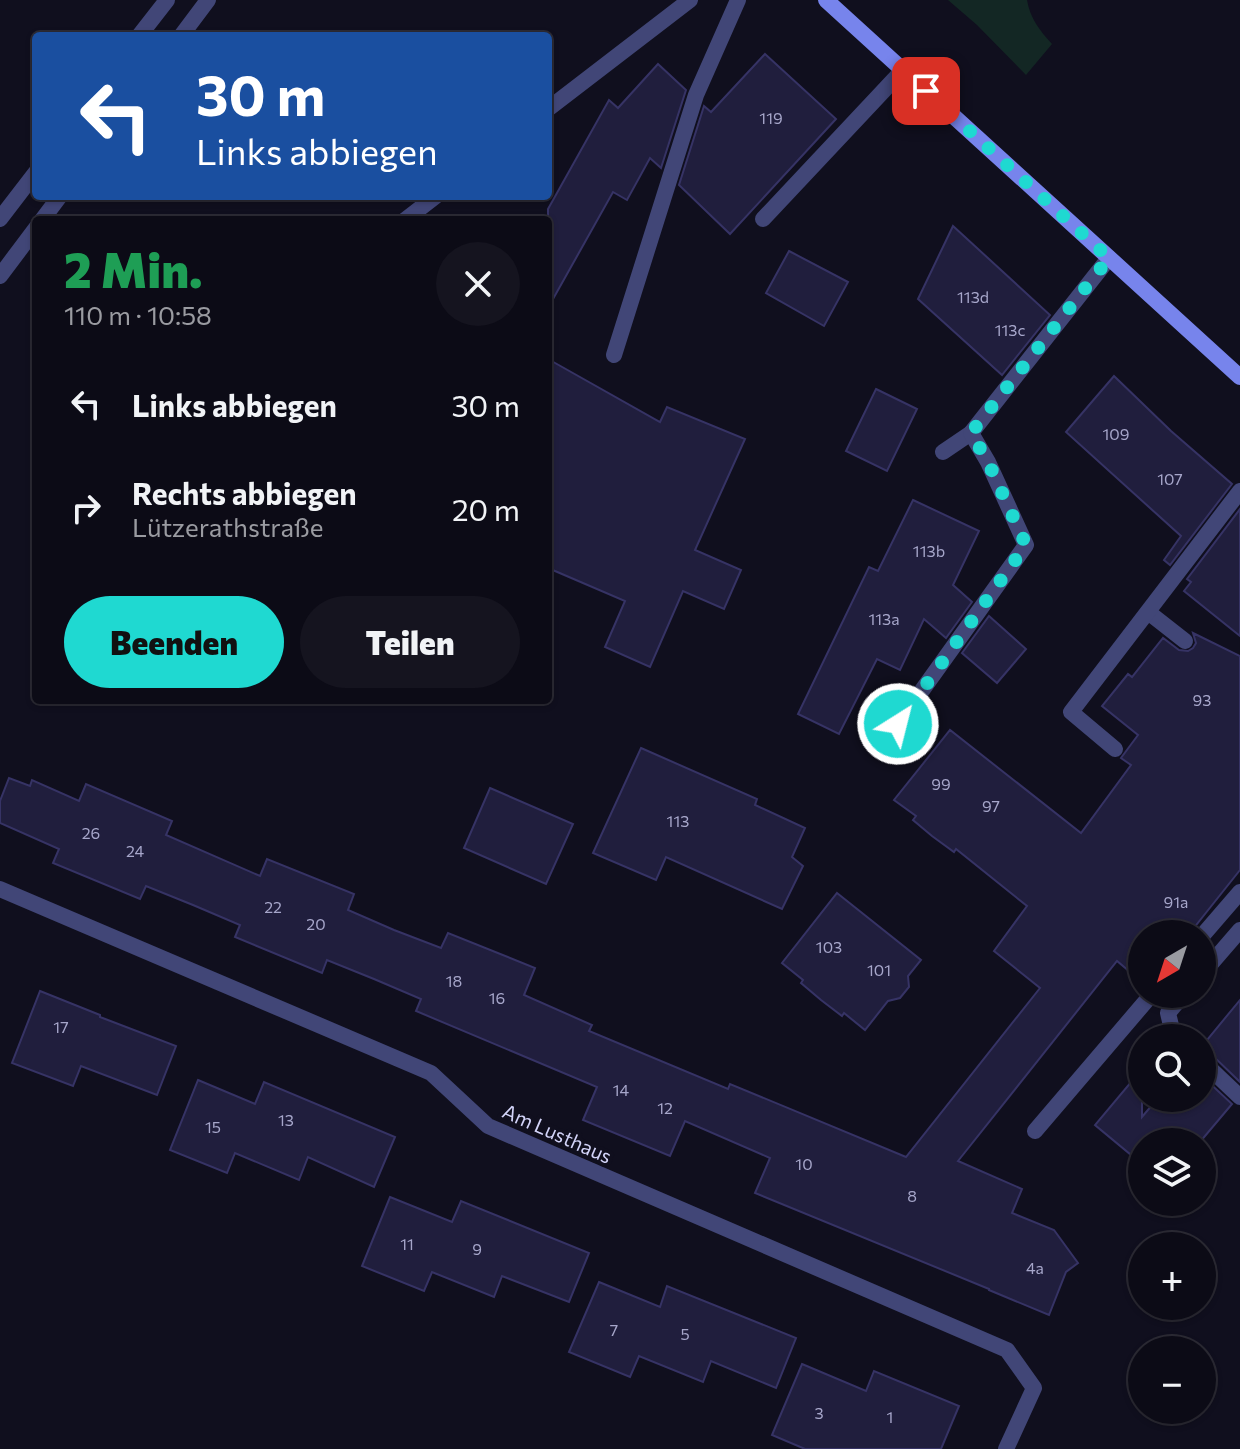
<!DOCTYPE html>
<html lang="de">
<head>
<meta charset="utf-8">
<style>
	body { margin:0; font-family:Commissioner,sans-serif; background:#15141f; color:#f1f3f6; height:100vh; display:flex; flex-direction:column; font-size:30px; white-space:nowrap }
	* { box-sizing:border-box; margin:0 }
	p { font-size:26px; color:#9a9ba1 }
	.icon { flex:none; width:44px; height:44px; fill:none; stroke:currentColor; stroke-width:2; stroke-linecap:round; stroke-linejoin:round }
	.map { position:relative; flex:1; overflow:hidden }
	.drawer { position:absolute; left:32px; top:216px; width:520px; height:488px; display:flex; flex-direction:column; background:#0c0b16; border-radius:8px; box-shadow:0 2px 6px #0004,0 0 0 2px #2c2b35 }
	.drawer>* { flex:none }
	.hud { position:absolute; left:32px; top:32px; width:520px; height:168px; border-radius:8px; box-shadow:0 2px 6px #0004,0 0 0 2px #2c2b35; background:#1a4fa0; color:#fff; overflow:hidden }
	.needle { width:52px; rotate:219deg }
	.tools { position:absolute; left:1128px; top:920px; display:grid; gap:16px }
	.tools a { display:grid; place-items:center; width:88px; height:88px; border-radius:50%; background:#0c0b16; box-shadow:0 2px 6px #0004,0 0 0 2px #2c2b35; font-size:40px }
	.pin { position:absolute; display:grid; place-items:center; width:68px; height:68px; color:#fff; margin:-34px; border-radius:16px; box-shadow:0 4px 12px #0006 }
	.me { position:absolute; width:88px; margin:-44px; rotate:36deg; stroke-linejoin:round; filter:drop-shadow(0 0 6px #0008) }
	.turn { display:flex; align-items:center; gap:28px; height:168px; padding:0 32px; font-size:36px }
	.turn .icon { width:104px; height:104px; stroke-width:2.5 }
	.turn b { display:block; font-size:56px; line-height:68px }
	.round { display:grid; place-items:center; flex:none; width:84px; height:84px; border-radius:42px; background:#15141f }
	.summary { display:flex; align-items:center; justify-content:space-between; height:136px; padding:0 32px }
	h1 { font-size:48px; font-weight:800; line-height:60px; color:#1e9e55 }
	.button { display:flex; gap:16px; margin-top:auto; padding:16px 32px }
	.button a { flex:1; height:92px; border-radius:48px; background:#1fd9d1; color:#111; font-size:32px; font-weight:800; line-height:92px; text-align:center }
	.button a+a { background:#15141f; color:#f1f3f6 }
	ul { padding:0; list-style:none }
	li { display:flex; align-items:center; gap:24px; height:104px; padding:0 32px }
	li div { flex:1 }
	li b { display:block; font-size:30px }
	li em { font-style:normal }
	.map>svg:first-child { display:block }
	.green { fill:#132724 }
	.building { fill:#201e3d; stroke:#363365; stroke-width:2 }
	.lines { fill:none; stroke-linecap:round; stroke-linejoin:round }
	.lane { stroke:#414677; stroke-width:16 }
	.street { stroke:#414677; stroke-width:16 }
	.secondary { stroke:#7784ec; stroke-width:16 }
	.route { stroke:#1fd9d1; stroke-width:14; stroke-dasharray:0 25.2 }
	.labels { text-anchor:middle; stroke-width:8; stroke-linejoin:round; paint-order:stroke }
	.number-label { font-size:16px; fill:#a6a6ca }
	.street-label { font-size:20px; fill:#d3d4f9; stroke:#100f1e }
</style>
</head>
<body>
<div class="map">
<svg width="1240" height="1449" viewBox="0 0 1240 1449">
	<rect width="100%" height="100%" fill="#100f1e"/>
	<path class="green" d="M948 0H1027C1030 18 1040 31 1052 44L1026 75 977 25Z"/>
	<g class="building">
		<polygon points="765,54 836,119 730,234 679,185 704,106 711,112"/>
		<polygon points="658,64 686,90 661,168 650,158 627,200 613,192 548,308 548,209 609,100 618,108"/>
		<polygon points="953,226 1050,315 1002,375 918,299"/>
		<polygon points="789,251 848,282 824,326 766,293"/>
		<polygon points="548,359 660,422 667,407 745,439 695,550 741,570 724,609 683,591 650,667 605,647 625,601 548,568"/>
		<polygon points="1114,376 1171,431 1232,484 1170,565 1164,560 1181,536 1066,432"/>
		<polygon points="876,389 917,409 887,471 846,451"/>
		<polygon points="913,500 979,531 953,585 972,602 946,638 924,619 900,670 877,659 839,734 798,714 869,567 878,571"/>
		<polygon points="1240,509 1240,636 1184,591 1191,582 1187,579"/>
		<polygon points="989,616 1026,649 997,683 962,653"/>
		<polygon points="1193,633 1240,656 1240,870 1189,934 1142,934 1142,982 1117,961 958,1161 1022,1189 1012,1213 1054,1230 1078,1263 1066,1272 1049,1315 989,1290 989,1289 755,1193 770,1158 685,1121 670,1156 583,1120 597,1087 416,1011 421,999 374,979 327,960 322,973 235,937 240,925 193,905 146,886 140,899 53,863 59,849 0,823 0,801 9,778 30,786 32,780 79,801 86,784 172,821 166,835 260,876 267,859 354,894 348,910 394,930 441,948 448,933 535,968 524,995 592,1025 589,1031 728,1089 730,1084 906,1157 1040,988 994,951 1027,906 956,849 954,852 932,836 913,820 916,816 894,800 950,730 1081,833 1131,765 1121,758 1138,735 1102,706 1128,674 1132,677 1163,638 1179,650 1188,651 1193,648 1196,643"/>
		<polygon points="641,748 757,799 755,805 805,828 792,857 803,866 782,909 666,857 656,880 593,853"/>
		<polygon points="490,788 573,824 546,884 464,848"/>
		<polygon points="837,893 921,960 908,976 909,987 900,998 888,1001 865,1030 844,1013 842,1016 821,1000 801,983 803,980 782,963"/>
		<polygon points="40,991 100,1015 100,1017 176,1046 157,1095 81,1066 73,1086 12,1063"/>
		<polygon points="1240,1000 1240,1082 1210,1053 1202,1050 1202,1046"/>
		<polygon points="1142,1069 1142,1117 1158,1098 1202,1098 1202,1076 1232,1104 1200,1142 1142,1142 1142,1164 1095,1125"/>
		<polygon points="198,1080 255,1104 264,1082 395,1137 374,1187 308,1157 299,1180 235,1153 227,1173 170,1150"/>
		<polygon points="390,1197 452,1222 461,1201 589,1253 569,1302 502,1276 494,1297 432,1272 424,1291 362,1266"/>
		<polygon points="599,1282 660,1307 667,1286 796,1338 776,1388 711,1361 703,1382 639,1356 630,1377 569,1352"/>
		<polygon points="802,1364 866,1391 874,1371 959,1406 941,1449 805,1449 772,1435"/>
	</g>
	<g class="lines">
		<g class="lane">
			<polyline points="139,36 167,0"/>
			<polyline points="181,36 208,0"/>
			<polyline points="548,109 690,0"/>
			<polyline points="0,219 36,172"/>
			<polyline points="763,219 903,70"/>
			<polyline points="42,220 60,196"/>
			<polyline points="405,220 436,196"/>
			<polyline points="0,276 36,228"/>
			<polyline points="614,355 696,95 738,0"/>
			<polyline points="943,452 971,433 1109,258"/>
			<polyline points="1148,612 1185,641"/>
			<polyline points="870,721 898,724 1026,545 988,462 971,433"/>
			<polyline points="1115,749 1071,712 1240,491"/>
			<polyline points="1202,936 1240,892"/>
			<polyline points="1202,974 1240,930"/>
			<polyline points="1178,1038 1173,1034 1168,1013 1184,994"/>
			<polyline points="1202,1061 1240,1097"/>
			<polyline points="1035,1131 1152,994"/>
		</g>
		<polyline class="street" points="0,889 431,1073 488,1126 1007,1350 1034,1388 1006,1449"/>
		<polyline class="secondary" points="826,0 1240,377"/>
	</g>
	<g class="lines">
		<polyline class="route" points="898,724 1026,545 988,462 971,433 1109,258 926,91"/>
	</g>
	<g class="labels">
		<g class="number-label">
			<text x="771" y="124">119</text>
			<text x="973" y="303">113d</text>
			<text x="1010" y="336">113c</text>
			<text x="1116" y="440">109</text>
			<text x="1170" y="485">107</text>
			<text x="929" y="557">113b</text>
			<text x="884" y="625">113a</text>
			<text x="1202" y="706">93</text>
			<text x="941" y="790">99</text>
			<text x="991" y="812">97</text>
			<text x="678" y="827">113</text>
			<text x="91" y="839">26</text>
			<text x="135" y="857">24</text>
			<text x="1176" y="908">91a</text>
			<text x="273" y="913">22</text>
			<text x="316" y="930">20</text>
			<text x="829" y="953">103</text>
			<text x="879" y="976">101</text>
			<text x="454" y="987">18</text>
			<text x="497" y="1004">16</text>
			<text x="61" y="1033">17</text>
			<text x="621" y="1096">14</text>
			<text x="665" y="1114">12</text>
			<text x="286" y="1126">13</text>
			<text x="213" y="1133">15</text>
			<text x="804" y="1170">10</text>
			<text x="912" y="1202">8</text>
			<text x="407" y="1250">11</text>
			<text x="477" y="1255">9</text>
			<text x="1035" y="1274">4a</text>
			<text x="614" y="1336">7</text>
			<text x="685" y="1340">5</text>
			<text x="819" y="1419">3</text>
			<text x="890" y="1423">1</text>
		</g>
		<g class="street-label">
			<text transform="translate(557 1134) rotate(24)" y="7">Am Lusthaus</text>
		</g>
	</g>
</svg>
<div class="tools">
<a><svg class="needle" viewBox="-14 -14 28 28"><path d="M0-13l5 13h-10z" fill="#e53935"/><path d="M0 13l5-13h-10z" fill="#9a9ba1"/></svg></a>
<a><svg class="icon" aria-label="search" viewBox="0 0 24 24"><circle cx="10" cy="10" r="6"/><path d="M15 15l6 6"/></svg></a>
<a><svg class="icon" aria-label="layers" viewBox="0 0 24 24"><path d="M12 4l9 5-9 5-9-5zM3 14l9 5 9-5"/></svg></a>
<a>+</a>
<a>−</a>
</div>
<div class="pin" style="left:926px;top:91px;background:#d93025"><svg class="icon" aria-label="arrive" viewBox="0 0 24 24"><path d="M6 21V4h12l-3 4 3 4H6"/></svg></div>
<svg class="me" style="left:898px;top:724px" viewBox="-20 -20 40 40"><circle r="17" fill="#1fd9d1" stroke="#fff" stroke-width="3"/><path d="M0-11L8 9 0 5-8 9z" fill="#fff"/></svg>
<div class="hud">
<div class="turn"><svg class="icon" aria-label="left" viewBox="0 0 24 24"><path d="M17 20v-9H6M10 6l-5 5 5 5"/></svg><div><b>30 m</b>Links abbiegen</div></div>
</div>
<section class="drawer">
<div class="summary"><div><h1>2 Min.</h1><p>110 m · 10:58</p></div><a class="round"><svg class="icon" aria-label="close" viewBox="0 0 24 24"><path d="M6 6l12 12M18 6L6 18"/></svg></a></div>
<ul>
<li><svg class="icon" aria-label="left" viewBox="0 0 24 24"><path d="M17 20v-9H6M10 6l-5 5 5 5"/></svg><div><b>Links abbiegen</b></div><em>30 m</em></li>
<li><svg class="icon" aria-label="right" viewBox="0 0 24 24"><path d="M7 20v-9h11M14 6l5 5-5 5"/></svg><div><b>Rechts abbiegen</b><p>Lützerathstraße</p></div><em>20 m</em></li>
</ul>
<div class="button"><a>Beenden</a><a>Teilen</a></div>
</section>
</div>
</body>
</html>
